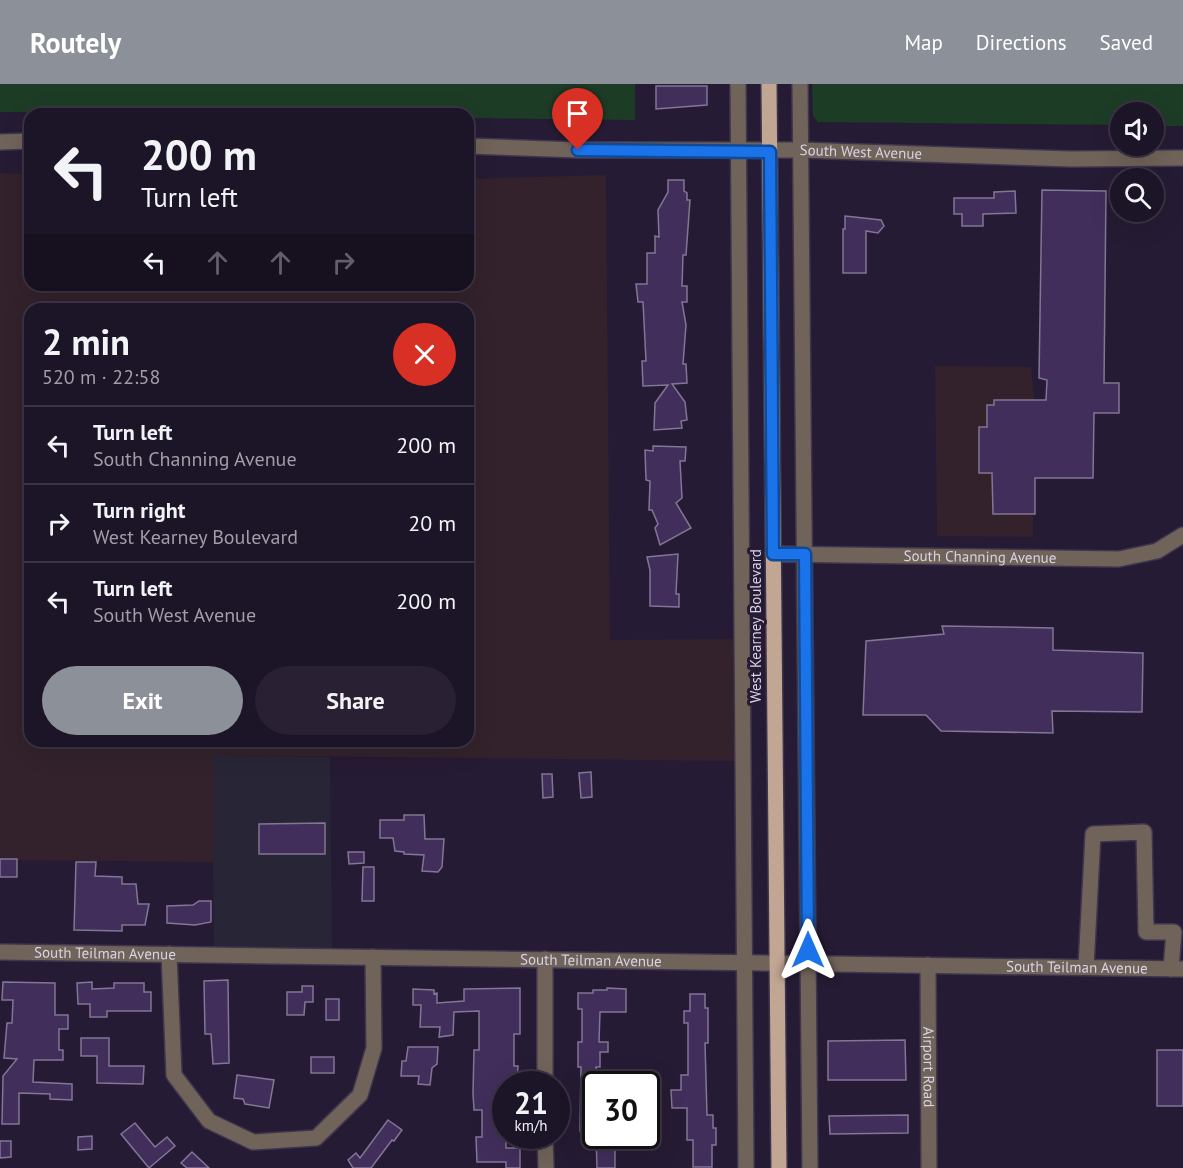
<!DOCTYPE html>
<html lang="en">
<head>
<meta charset="utf-8">
<style>
	body { margin:0; font-family:"PT Sans",sans-serif; background:#292133; color:#f1f3f6; height:100vh; display:flex; flex-direction:column; font-size:22px; white-space:nowrap }
	* { box-sizing:border-box; margin:0 }
	p { font-size:20px; color:#a09ea7 }
	.icon { flex:none; width:33px; height:33px; fill:none; stroke:currentColor; stroke-width:2; stroke-linecap:round; stroke-linejoin:round }
	.map { position:relative; flex:1; overflow:hidden }
	.panel { position:absolute; left:24px; top:219px; width:450px; height:444px; display:flex; flex-direction:column; background:#1c1427; border-radius:18px; box-shadow:0 6px 24px #0002,0 0 0 2px #3a3344 }
	.panel>* { flex:none }
	.top-card { position:absolute; left:24px; top:24px; width:450px; height:183px; border-radius:18px; box-shadow:0 6px 24px #0002,0 0 0 2px #3a3344; background:#1c1427; color:#f1f3f6; overflow:hidden }
	.fabs { position:absolute; left:1110px; top:18px; display:grid; gap:12px }
	.fabs a { display:grid; place-items:center; width:54px; height:54px; border-radius:50%; background:#1c1427; box-shadow:0 6px 24px #0002,0 0 0 2px #3a3344; font-size:30px }
	.speed { position:absolute; left:492px; top:987px; display:flex; gap:12px; font-size:30px; font-weight:700; text-align:center }
	.speed>* { display:grid; place-content:center; width:78px; height:78px; border-radius:50%; background:#1c1427; box-shadow:0 6px 24px #0002,0 0 0 2px #3a3344; line-height:1 }
	.speed small { font-size:15px; font-weight:400 }
	.speed .limit { border:3px solid #111; border-radius:9px; background:#fff; color:#111 }
	.pin { position:absolute; display:grid; place-items:center; width:51px; height:51px; color:#fff; margin:-62px -26px; border-radius:50% 50% 50% 0; rotate:-45deg; box-shadow:0 0 6px #0007 }
	.pin .icon { rotate:45deg }
	.me { position:absolute; width:66px; margin:-33px; rotate:0deg; stroke-linejoin:round; filter:drop-shadow(0 0 4px #0008) }
	.turn { display:flex; align-items:center; gap:21px; height:126px; padding:0 18px; font-size:27px }
	.turn .icon { width:78px; height:78px; stroke-width:2.5 }
	.turn b { display:block; font-size:42px; line-height:51px }
	.lanes { display:flex; align-items:center; height:57px; padding:0 18px; background:#0003; justify-content:center; gap:30px; direction:ltr }
	.lanes .off { opacity:.35 }
	.round { display:grid; place-items:center; flex:none; width:63px; height:63px; border-radius:32px; background:#292133 }
	.overview { display:flex; align-items:center; justify-content:space-between; height:102px; padding:0 18px }
	h1 { font-size:36px; font-weight:800; line-height:45px }
	.primary-button { display:flex; gap:12px; margin-top:auto; padding:12px 18px }
	.primary-button a { flex:1; height:69px; border-radius:36px; background:#8c9099; color:#fff; font-size:24px; font-weight:800; line-height:69px; text-align:center }
	.primary-button a+a { background:#292133; color:#f1f3f6 }
	ul { padding:0; list-style:none }
	li { display:flex; align-items:center; gap:18px; height:78px; padding:0 18px; border-top:2px solid #3a3344 }
	li div { flex:1 }
	li b { display:block; font-size:22px }
	li em { font-style:normal }
	header { display:flex; align-items:center; gap:36px; box-sizing:border-box; height:84px; padding:0 30px; background:#8c9099; color:#fff }
	header strong { font-size:28px }
	nav { display:flex; gap:33px; margin-inline-start:auto; font-size:21px }
	.map>svg:first-child { display:block }
	.commercial { fill:#282636 }
	.education { fill:#33222b; fill-rule:evenodd }
	.green { fill:#1d3c26 }
	.building { fill:#422e5b; stroke:#827695; stroke-width:1.5 }
	.lines { fill:none; stroke-linecap:round; stroke-linejoin:round }
	.minor-casing { stroke:#3f354c; stroke-width:18 }
	.major-casing { stroke:#3f354c; stroke-width:18 }
	.minor { stroke:#70635a; stroke-width:15 }
	.major { stroke:#c0a693; stroke-width:15 }
	.route-casing { stroke:#114b97; stroke-width:15 }
	.route { stroke:#1a73e8; stroke-width:10 }
	.labels { text-anchor:middle; stroke-width:6; stroke-linejoin:round; paint-order:stroke }
	.street-label { font-size:15px; fill:#d8d2e3; stroke:#261b34 }
</style>
</head>
<body>
<header>
<strong>Routely</strong>
<nav><a>Map</a><a>Directions</a><a>Saved</a></nav>
</header>
<div class="map">
<svg width="1183" height="1084" viewBox="0 0 1183 1084">
	<rect width="100%" height="100%" fill="#261b34"/>
	<polygon class="commercial" points="212,671 330,673 332,874 214,872"/>
	<g class="education">
		<path d="M0 89 30 90V201H468V95L606 91 610 556 733 555 734 677 213 671V778L0 776ZM30 225H468V657H30Z"/>
		<polygon points="935,282 1031,283 1034,316 1033,453 937,452"/>
	</g>
	<g class="green">
		<polygon points="0,0 635,0 635,36 468,34 468,30 0,28"/>
		<polygon points="812,0 1183,0 1183,42 1154,42 1154,28 1120,28 1120,41 818,38 813,32"/>
	</g>
	<g class="building">
		<polygon points="656,2 707,2 707,21 656,25"/>
		<polygon points="668,96 684,96 684,107 687,109 687,116 690,116 686,171 683,171 682,202 687,202 687,218 682,218 686,241 683,280 686,280 687,299 672,300 685,318 687,336 681,337 682,344 654,346 655,319 668,301 643,302 642,277 646,277 643,218 638,218 636,200 647,200 647,169 655,169 655,152 659,153 658,126 668,108"/>
		<polygon points="1042,106 1106,107 1104,299 1119,299 1119,329 1094,329 1093,394 1035,394 1035,430 993,430 992,389 979,389 979,343 987,343 987,321 994,321 994,316 1046,316 1047,296 1039,294"/>
		<polygon points="1015,107 1016,129 983,130 983,142 962,142 962,130 954,130 954,114 994,114 994,108"/>
		<polygon points="845,132 881,136 884,142 878,149 866,147 866,189 843,189 843,145 845,145"/>
		<polygon points="653,362 686,363 685,377 680,377 682,414 676,419 691,444 660,461 655,444 658,440 652,426 649,426 650,397 646,396 645,366 653,367"/>
		<polygon points="678,470 676,510 679,510 679,523 650,522 650,486 647,473"/>
		<polygon points="942,542 1053,544 1053,566 1143,569 1142,628 1052,627 1053,649 941,647 926,631 863,631 866,557 944,550"/>
		<polygon points="591,688 592,713 581,714 579,689"/>
		<polygon points="542,690 552,690 553,713 543,714"/>
		<polygon points="404,731 424,731 425,755 444,755 442,783 438,788 422,787 424,771 404,770 404,768 395,767 393,754 380,754 380,736 404,736"/>
		<polygon points="325,739 325,770 259,770 259,740"/>
		<polygon points="348,768 364,768 364,779 349,780"/>
		<rect x="0" y="775" width="17" height="18"/>
		<polygon points="76,778 96,778 95,792 122,793 122,800 136,800 138,820 149,820 145,841 122,841 122,847 74,846"/>
		<polygon points="363,783 374,783 374,817 362,817"/>
		<polygon points="199,817 211,817 211,838 195,841 167,839 167,822 193,821"/>
		<polygon points="228,896 229,979 213,980 211,950 205,950 204,897"/>
		<polygon points="3,898 55,899 55,931 68,931 68,945 59,945 59,966 63,966 63,976 34,976 33,998 72,1000 72,1016 50,1015 50,1010 19,1009 19,1040 2,1040 3,992 17,975 4,974 7,939 12,939 13,916 2,916"/>
		<polygon points="92,898 92,905 114,904 114,899 144,899 144,908 151,908 151,927 107,927 107,933 90,933 90,920 78,920 77,899"/>
		<polygon points="302,902 313,902 313,918 305,918 304,931 287,931 287,908 302,908"/>
		<polygon points="520,904 520,950 514,950 514,982 518,982 517,1000 506,1000 506,1064 520,1064 520,1084 506,1084 506,1078 477,1078 476,1053 482,1053 482,1026 474,1026 473,1009 474,966 479,966 479,927 454,928 453,951 439,953 440,943 420,943 421,921 413,921 413,905 434,906 434,910 437,909 437,919 464,917 464,905"/>
		<polygon points="607,904 626,905 626,928 600,928 599,958 608,958 608,968 600,968 600,983 596,983 596,1047 580,1047 581,983 578,983 578,958 582,958 582,925 578,925 578,909 593,909 593,906 607,906"/>
		<polygon points="690,910 705,910 705,924 708,924 708,959 705,959 707,1031 713,1031 713,1044 716,1044 716,1061 712,1061 712,1083 693,1083 693,1056 687,1056 687,1024 672,1024 671,1006 681,1006 681,991 688,991 688,939 684,939 684,927 690,927"/>
		<rect x="326" y="915" width="13" height="21"/>
		<polygon points="81,954 109,954 109,982 144,982 143,1000 97,999 97,972 81,972"/>
		<polygon points="905,956 906,996 828,996 828,957"/>
		<polygon points="408,963 438,963 437,980 432,984 430,1001 418,1000 419,992 401,992 402,977 406,977"/>
		<rect x="1157" y="966" width="26" height="56"/>
		<rect x="311" y="973" width="23" height="16"/>
		<polygon points="237,991 274,996 269,1024 245,1020 243,1015 234,1014"/>
		<polygon points="908,1031 908,1049 830,1050 829,1032"/>
		<polygon points="388,1036 402,1046 394,1057 392,1056 371,1084 353,1084 348,1076 356,1069 360,1074"/>
		<polygon points="135,1039 155,1063 167,1053 175,1062 149,1084 121,1050"/>
		<polygon points="92,1052 92,1065 78,1066 78,1053"/>
		<polygon points="596,1052 615,1052 615,1084 597,1084"/>
		<polygon points="0,1057 11,1057 11,1073 0,1074"/>
		<polygon points="192,1068 209,1084 187,1084 181,1079"/>
	</g>
	<g class="lines">
		<g class="minor-casing">
			<g id="minor">
				<polyline points="738,0 746,1084"/>
				<polyline points="800,0 810,1084"/>
				<polyline points="0,58 30,57"/>
				<path id="s1" d="M468 62 578 66H801L1071 75 1183 74"/>
				<path id="s2" d="M773 470 1119 475 1157 467 1183 451"/>
				<path id="s3" d="M0 868 1183 885"/>
				<polyline points="169,870 174,991 209,1037 253,1058 316,1054 360,1011 374,964 373,873"/>
				<polyline points="545,875 545,1000"/>
				<path id="s4" d="M928 881 929 1084"/>
				<polyline points="1086,883 1093,750 1144,748 1146,848 1174,848 1171,885"/>
				<polyline points="545,1052 546,1084"/>
			</g>
		</g>
		<g class="major-casing">
			<polyline id="major" points="769,0 779,1084"/>
		</g>
		<use href="#minor" class="minor"/>
		<use href="#major" class="major"/>
	</g>
	<g class="lines">
		<g class="route-casing">
			<polyline id="route" points="578,66 770,68 773,470 805,470 808,866"/>
		</g>
		<use href="#route" class="route"/>
	</g>
	<g class="labels">
		<g class="street-label">
			<text dy="5" stroke="none"><textPath href="#s1" startOffset="393">South West Avenue</textPath></text>
			<text dy="5" stroke="none"><textPath href="#s2" startOffset="207">South Channing Avenue</textPath></text>
			<text transform="translate(756 542) rotate(-90)" y="5">West Kearney Boulevard</text>
			<text dy="5" stroke="none"><textPath href="#s3" startOffset="105">South Teilman Avenue</textPath></text>
			<text dy="5" stroke="none"><textPath href="#s3" startOffset="591">South Teilman Avenue</textPath></text>
			<text dy="5" stroke="none"><textPath href="#s3" startOffset="1077">South Teilman Avenue</textPath></text>
			<text dy="5" stroke="none"><textPath href="#s4" startOffset="102">Airport Road</textPath></text>
		</g>
	</g>
</svg>
<div class="fabs">
<a><svg class="icon" aria-label="sound" viewBox="0 0 24 24"><path d="M4 9h4l5-4v14l-5-4H4zM17 9q2 3 0 6"/></svg></a>
<a><svg class="icon" aria-label="search" viewBox="0 0 24 24"><circle cx="10" cy="10" r="6"/><path d="M15 15l6 6"/></svg></a>
</div>
<div class="speed"><div>21<small>km/h</small></div><div class="limit">30</div></div>
<div class="pin" style="left:578px;top:66px;background:#d93025"><svg class="icon" aria-label="arrive" viewBox="0 0 24 24"><path d="M6 21V4h12l-3 4 3 4H6"/></svg></div>
<svg class="me" style="left:808px;top:866px" viewBox="-20 -20 40 40"><path d="M0-17L14 15 0 8-14 15z" fill="#1a73e8" stroke="#fff" stroke-width="4"/></svg>
<div class="top-card">
<div class="turn"><svg class="icon" aria-label="left" viewBox="0 0 24 24"><path d="M17 20v-9H6M10 6l-5 5 5 5"/></svg><div><b>200 m</b>Turn left</div></div>
<div class="lanes"><svg class="icon" aria-label="left" viewBox="0 0 24 24"><path d="M17 20v-9H6M10 6l-5 5 5 5"/></svg><svg class="icon off" aria-label="ahead" viewBox="0 0 24 24"><path d="M12 20V5M6 11l6-6 6 6"/></svg><svg class="icon off" aria-label="ahead" viewBox="0 0 24 24"><path d="M12 20V5M6 11l6-6 6 6"/></svg><svg class="icon off" aria-label="right" viewBox="0 0 24 24"><path d="M7 20v-9h11M14 6l5 5-5 5"/></svg></div>
</div>
<section class="panel">
<div class="overview"><div><h1>2 min</h1><p>520 m · 22:58</p></div><a class="round" style="background:#d93025;color:#fff"><svg class="icon" aria-label="close" viewBox="0 0 24 24"><path d="M6 6l12 12M18 6L6 18"/></svg></a></div>
<ul>
<li><svg class="icon" aria-label="left" viewBox="0 0 24 24"><path d="M17 20v-9H6M10 6l-5 5 5 5"/></svg><div><b>Turn left</b><p>South Channing Avenue</p></div><em>200 m</em></li>
<li><svg class="icon" aria-label="right" viewBox="0 0 24 24"><path d="M7 20v-9h11M14 6l5 5-5 5"/></svg><div><b>Turn right</b><p>West Kearney Boulevard</p></div><em>20 m</em></li>
<li><svg class="icon" aria-label="left" viewBox="0 0 24 24"><path d="M17 20v-9H6M10 6l-5 5 5 5"/></svg><div><b>Turn left</b><p>South West Avenue</p></div><em>200 m</em></li>
</ul>
<div class="primary-button"><a>Exit</a><a>Share</a></div>
</section>
</div>
</body>
</html>
